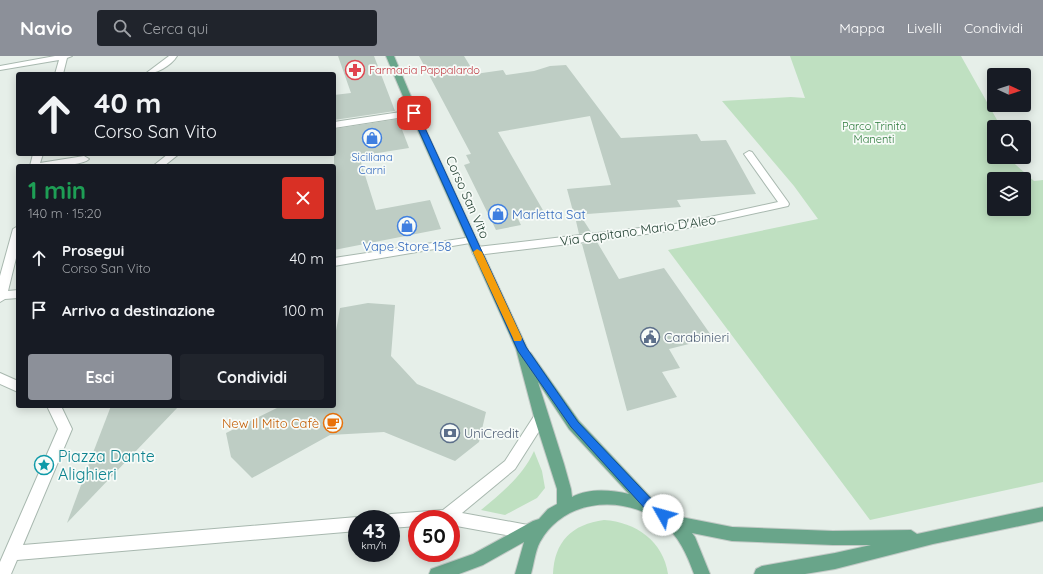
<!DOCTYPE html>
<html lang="it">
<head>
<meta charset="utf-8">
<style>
	body { margin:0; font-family:Quicksand,sans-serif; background:#20242c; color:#f1f3f6; height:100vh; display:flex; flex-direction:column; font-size:15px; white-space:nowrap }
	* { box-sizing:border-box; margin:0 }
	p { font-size:13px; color:#9ea1a6 }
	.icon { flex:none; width:22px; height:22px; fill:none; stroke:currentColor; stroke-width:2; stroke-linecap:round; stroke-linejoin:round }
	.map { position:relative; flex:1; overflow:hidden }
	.sheet { position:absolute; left:16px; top:108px; width:320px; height:244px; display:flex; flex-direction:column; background:#171b24; border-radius:4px; box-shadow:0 2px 10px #0003 }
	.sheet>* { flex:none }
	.banner { position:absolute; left:16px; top:16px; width:320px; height:84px; border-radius:4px; box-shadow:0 2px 10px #0003; background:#171b24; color:#f1f3f6; overflow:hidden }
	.needle { width:26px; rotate:93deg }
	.controls { position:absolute; left:987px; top:12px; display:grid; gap:8px }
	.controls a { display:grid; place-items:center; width:44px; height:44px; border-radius:4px; background:#171b24; box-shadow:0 2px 10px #0003; font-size:20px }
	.speed { position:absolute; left:348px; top:454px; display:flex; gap:8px; font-size:20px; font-weight:700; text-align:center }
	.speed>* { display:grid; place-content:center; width:52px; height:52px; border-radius:50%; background:#171b24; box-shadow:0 2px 10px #0003; line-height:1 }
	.speed small { font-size:10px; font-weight:400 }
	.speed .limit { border:6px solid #d22; background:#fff; color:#111 }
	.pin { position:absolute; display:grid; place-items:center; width:34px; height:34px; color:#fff; margin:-17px; border-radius:8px; box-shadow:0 2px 6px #0006 }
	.me { position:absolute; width:44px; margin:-22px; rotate:308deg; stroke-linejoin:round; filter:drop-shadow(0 0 3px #0008) }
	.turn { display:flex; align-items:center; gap:14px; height:84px; padding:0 12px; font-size:18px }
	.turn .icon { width:52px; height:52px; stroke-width:2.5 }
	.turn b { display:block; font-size:28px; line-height:34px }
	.round { display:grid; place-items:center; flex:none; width:42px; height:42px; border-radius:4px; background:#20242c }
	.overview { display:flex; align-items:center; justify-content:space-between; height:68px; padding:0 12px }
	h1 { font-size:24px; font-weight:800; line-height:30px; color:#1e9e55 }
	.action { display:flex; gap:8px; margin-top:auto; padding:8px 12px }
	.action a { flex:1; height:46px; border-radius:4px; background:#8c9099; color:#fff; font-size:16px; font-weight:800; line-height:46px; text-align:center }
	.action a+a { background:#20242c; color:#f1f3f6 }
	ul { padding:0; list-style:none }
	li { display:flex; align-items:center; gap:12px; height:52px; padding:0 12px }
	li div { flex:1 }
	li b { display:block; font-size:15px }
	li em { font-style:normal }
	header { display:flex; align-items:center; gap:24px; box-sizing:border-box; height:56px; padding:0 20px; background:#8c9099; color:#fff }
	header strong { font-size:19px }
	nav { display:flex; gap:22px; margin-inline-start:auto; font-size:14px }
	.search { width:280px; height:36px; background:#20242c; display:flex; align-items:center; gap:10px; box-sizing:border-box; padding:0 14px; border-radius:4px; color:#9ea1a6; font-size:15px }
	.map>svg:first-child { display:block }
	.green { fill:#bfe0c1; fill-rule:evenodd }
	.building { fill:#becdc4 }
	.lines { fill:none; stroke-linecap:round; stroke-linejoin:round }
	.minor-casing { stroke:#a8b8af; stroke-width:2 }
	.major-casing { stroke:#c2cac6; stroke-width:2 }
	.minor { fill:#fff; fill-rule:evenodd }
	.major { fill:#69a58a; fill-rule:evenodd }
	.route { fill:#1a73e8; stroke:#114b97 }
	.slow { fill:#f59e0b }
	.labels { text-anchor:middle; stroke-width:3.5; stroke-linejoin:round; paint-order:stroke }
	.far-health-label { font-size:11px; fill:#be3a42; stroke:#f7fbf8; text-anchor:start }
	.far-park-label { font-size:11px; fill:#2c7a3b; stroke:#f7fbf8 }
	.far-shop-label { font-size:11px; fill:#366cbe; stroke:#f7fbf8 }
	.street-label { font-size:13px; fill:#244234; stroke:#f7fbf8 }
	.shop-label { font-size:13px; fill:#366cbe; stroke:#f7fbf8; text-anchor:start }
	.service-label { font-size:13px; fill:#4e5e75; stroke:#f7fbf8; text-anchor:start }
	.food-label { font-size:13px; fill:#c56008; stroke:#f7fbf8; text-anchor:end }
	.near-culture-label { font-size:16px; fill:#0d838f; stroke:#f7fbf8; text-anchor:start }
</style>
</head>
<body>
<header>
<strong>Navio</strong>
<div class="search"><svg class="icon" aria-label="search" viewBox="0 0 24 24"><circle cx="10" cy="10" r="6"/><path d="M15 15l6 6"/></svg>Cerca qui</div>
<nav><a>Mappa</a><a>Livelli</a><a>Condividi</a></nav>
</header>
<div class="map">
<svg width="1043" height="518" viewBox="0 0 1043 518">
	<rect width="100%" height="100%" fill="#e6efe9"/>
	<g class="green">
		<path d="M790 0H961L1001 71H994V80L988 83 994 89V101H1007L1034 125 1043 124V426L870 464 668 194 818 163 794 130 722 45 791 41 805 42ZM994 123H1024V153H994Z"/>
		<path d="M534 395 542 415 545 432 537 442 505 459 481 454C502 436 523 420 534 395Z"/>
		<path d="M604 464C636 466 663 485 668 518H553C554 486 572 468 604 464Z"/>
	</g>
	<g class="building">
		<polygon points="338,0 374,0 395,55 334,64 334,39 351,37"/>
		<polygon points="419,0 464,0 475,18 503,14 506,19 534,15 550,10 566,9 621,82 697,78 701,85 726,84 756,138 677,144 681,151 574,159 567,133 611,129 590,60 498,76 544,156 517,161 521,169 496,174 464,109 470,107 466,99 471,98"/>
		<polygon points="398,63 409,92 359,100 376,154 430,144 441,173 334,194 334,73"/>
		<polygon points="582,162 591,176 579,178 576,165"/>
		<polygon points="597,186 619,223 664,212 713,282 669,293 680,312 662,316 677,341 627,355 582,188"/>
		<polygon points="368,247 395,249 391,300 417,328 486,356 479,386 455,405 384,376 330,379 252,422 231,401 226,377 281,350 334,350 334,286 340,252"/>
		<polygon points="111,350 179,350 67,467 91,402"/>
	</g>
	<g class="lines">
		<g class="minor-casing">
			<g id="minor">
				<polygon points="55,0 72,0 67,2 63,18 55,18 59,4 0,14 0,10"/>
				<path d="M169 0H177C171 10 156 18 145 18Z"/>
				<polygon points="414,54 417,55 418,57 417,59 334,72 334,66"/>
				<polygon points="749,95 752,96 788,146 789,148 788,150 683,173 594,185 477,199 473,198 472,195 473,192 477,191 683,167 778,146 744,98"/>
				<path d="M33 98H43L40 107 84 100 89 103C81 111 42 110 30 110Z"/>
				<polygon points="168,98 179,98 164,110 153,110"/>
				<polygon points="18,170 18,194 8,235 18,234 18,242 5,243 0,246 0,220 13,173"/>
				<polygon points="472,181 477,184 476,186 334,210 334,202"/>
				<polygon points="0,317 18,325 18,336 0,328"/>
				<polygon points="47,350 61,350 72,373 23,489 357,461 362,463 357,463 357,475 17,504 11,518 0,518 0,506 58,373"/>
				<polygon points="541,356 546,357 548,361 515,413 462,457 528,469 533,471 536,476 533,481 528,483 451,469 451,463 417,463 417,470 391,472 391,463 384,463 386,460 391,458 443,454 505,405 536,357"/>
			</g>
		</g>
		<g class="major-casing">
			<path id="major" d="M386 0H394L418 57 529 296 531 297 579 365 657 448 676 460 732 471 833 475 911 474 917 478 1043 451V465L933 488 835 513 805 518H754L756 513 762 510 835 497 871 489H833L732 485 692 477 695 481 710 518H694C687 499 679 480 662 467 625 438 564 442 540 486 535 495 534 508 531 518H515L524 486 483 509 459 518H429L431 513 473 498 533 465 539 463 548 453 557 448V433L534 361 516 293 410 57ZM538 326 569 373 629 438C611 434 589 432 572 441L571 433 564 408Z"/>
		</g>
		<use href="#minor" class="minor"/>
		<use href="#major" class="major"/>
	</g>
	<polygon class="route" points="414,55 418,57 526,291 578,366 656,448 667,455 668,459 667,462 663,464 648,456 571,371 518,295 411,57"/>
	<polygon class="slow" points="477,193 482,196 522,282 521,285 514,285 513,282 473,196"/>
	<defs>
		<g id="pharmacy-ring" transform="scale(1)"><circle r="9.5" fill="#f7fbf8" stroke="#e0444e" stroke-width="1.5"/><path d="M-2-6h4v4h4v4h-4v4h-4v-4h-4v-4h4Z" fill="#e0444e"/></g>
		<g id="shop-ring" transform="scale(1)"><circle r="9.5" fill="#f7fbf8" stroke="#3f7fe0" stroke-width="1.5"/><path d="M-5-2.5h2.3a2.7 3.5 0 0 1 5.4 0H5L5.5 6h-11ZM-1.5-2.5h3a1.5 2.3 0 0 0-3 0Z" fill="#3f7fe0"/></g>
		<g id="civic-ring" transform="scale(1)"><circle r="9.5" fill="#f7fbf8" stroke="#5c6f8a" stroke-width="1.5"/><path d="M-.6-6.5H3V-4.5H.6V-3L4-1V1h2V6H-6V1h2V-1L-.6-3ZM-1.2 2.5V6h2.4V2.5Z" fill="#5c6f8a"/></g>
		<g id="cafe-ring" transform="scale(1)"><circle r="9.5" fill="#f7fbf8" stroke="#e8710a" stroke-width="1.5"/><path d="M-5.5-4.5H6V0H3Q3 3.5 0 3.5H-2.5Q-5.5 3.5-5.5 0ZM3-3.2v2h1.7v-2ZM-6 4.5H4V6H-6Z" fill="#e8710a"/></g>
		<g id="bank-ring" transform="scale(1)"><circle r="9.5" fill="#f7fbf8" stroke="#5c6f8a" stroke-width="1.5"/><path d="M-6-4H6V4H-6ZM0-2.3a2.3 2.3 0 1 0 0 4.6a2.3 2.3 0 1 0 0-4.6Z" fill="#5c6f8a"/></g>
		<g id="sight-ring" transform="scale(1)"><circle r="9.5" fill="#f7fbf8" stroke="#0f9aa8" stroke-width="1.5"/><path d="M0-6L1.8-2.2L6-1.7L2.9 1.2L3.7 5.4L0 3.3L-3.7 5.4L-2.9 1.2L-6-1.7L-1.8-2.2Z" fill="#0f9aa8"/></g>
	</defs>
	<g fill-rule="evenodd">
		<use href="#pharmacy-ring" x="355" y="14"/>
		<use href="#shop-ring" x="372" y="82"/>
		<use href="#shop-ring" x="498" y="158"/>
		<use href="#shop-ring" x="407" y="170"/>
		<use href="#civic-ring" x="650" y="281"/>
		<use href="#cafe-ring" x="333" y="367"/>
		<use href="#bank-ring" x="450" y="377"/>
		<use href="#sight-ring" x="44" y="409"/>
	</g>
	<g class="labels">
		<g class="far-health-label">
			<text x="369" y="18">Farmacia Pappalardo</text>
		</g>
		<g class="far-park-label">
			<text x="874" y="74">Parco Trinità<tspan x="874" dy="13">Manenti</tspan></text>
		</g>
		<g class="far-shop-label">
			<text x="372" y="105">Siciliana<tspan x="372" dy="13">Carni</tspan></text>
		</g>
		<g class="street-label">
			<text transform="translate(468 141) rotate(66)" y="5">Corso San Vito</text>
			<text transform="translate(638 174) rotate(-8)" y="5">Via Capitano Mario D'Aleo</text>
		</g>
		<g class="shop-label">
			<text x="512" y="163">Marletta Sat</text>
			<text x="407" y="195" text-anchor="middle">Vape Store 158</text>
		</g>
		<g class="service-label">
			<text x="664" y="286">Carabinieri</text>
			<text x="464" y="382">UniCredit</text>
		</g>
		<g class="food-label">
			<text x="319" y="372">New Il Mito Cafè</text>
		</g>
		<g class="near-culture-label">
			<text x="58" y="406">Piazza Dante<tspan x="58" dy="18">Alighieri</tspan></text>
		</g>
	</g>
</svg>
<div class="controls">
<a><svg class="needle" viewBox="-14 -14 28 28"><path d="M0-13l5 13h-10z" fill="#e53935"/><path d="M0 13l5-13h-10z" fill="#9ea1a6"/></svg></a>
<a><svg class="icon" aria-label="search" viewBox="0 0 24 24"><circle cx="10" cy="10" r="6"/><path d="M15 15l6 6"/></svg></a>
<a><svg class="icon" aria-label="layers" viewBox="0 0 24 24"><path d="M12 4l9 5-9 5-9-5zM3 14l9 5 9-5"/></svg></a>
</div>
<div class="speed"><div>43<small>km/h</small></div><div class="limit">50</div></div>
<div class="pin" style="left:414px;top:57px;background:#d93025"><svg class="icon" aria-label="arrive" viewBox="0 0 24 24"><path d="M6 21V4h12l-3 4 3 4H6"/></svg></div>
<svg class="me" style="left:663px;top:459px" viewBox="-20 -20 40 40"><circle r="19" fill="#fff"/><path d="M0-13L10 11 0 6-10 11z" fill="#1a73e8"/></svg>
<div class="banner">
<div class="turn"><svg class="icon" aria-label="ahead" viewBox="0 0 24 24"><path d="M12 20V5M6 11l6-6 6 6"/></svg><div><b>40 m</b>Corso San Vito</div></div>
</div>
<section class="sheet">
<div class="overview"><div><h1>1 min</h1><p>140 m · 15:20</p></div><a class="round" style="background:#d93025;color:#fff"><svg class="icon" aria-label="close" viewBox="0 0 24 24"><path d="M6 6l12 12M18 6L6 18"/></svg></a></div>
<ul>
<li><svg class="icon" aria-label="ahead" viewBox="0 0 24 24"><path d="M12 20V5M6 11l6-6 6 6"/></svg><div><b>Prosegui</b><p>Corso San Vito</p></div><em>40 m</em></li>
<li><svg class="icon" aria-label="arrive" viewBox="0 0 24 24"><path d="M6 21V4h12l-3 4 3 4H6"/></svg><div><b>Arrivo a destinazione</b></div><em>100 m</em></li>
</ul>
<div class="action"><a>Esci</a><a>Condividi</a></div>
</section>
</div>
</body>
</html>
